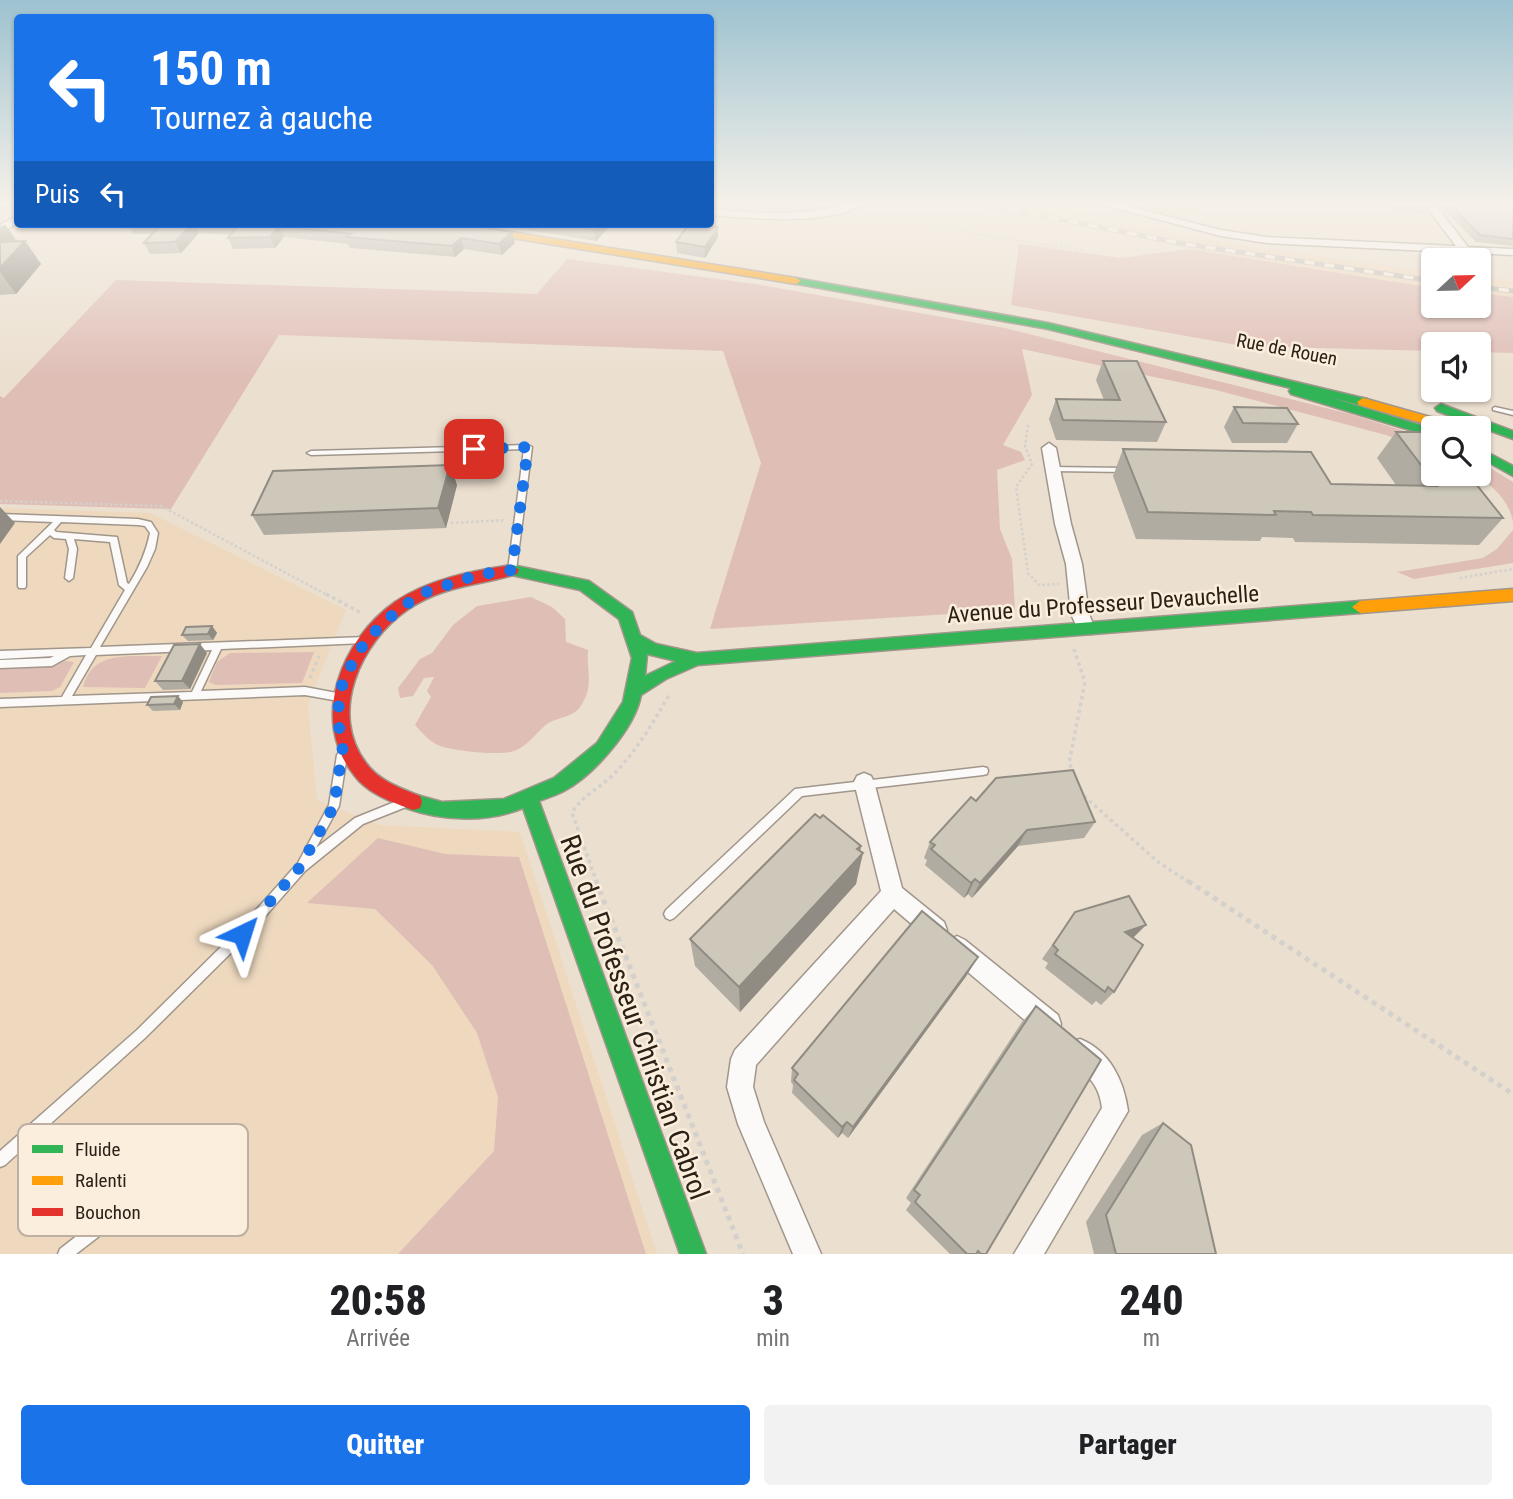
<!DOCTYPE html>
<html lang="fr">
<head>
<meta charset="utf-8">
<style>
	body { margin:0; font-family:"Roboto Condensed",sans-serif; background:#f2f2f2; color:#202124; height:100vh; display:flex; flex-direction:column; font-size:26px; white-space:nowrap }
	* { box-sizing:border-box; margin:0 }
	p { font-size:23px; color:#757577 }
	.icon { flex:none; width:38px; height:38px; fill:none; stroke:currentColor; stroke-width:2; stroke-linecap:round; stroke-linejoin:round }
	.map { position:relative; height:1254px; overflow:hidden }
	.side { display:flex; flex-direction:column; background:#fff; flex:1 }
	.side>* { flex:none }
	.hud { position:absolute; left:14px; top:14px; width:700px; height:214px; border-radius:7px; box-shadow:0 2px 5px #0004; background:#1a73e8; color:#fff; overflow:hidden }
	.needle { width:46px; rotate:68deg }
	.fabs { position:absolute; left:1421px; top:248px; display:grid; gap:14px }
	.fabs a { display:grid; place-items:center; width:70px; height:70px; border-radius:7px; background:#fff; box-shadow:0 2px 5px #0004; font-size:35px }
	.pin { position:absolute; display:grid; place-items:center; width:60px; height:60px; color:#fff; margin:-30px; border-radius:14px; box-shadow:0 4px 10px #0006 }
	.me { position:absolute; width:77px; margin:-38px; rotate:41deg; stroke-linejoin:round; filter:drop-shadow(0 0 5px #0008) }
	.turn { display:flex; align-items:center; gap:24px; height:147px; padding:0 21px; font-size:32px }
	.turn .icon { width:91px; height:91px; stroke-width:2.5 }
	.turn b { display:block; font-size:49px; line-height:60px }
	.then { display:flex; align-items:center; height:66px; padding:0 21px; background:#0003; gap:14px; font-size:26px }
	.eta { display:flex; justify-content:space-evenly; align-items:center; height:119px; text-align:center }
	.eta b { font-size:42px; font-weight:800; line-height:49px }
	.cta { display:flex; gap:14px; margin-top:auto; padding:14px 21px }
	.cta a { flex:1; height:80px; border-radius:7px; background:#1a73e8; color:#fff; font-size:28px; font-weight:800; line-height:80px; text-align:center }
	.cta a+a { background:#f2f2f2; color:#202124 }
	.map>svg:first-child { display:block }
	.built { fill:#eed9bf }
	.green { fill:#dfbeb6 }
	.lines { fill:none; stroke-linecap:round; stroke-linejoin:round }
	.river { fill:#ced8ad; fill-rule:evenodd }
	.lane-casing { stroke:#a0968b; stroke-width:3 }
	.street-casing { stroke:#a0968b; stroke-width:3 }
	.fast-casing { stroke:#a0968b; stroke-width:3 }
	.slow-casing { stroke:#a0968b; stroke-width:3 }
	.jam-casing { stroke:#a0968b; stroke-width:3 }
	.path-far2 { stroke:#d4d1cc; stroke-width:2.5; stroke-dasharray:2.5 2.5; stroke-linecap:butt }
	.path-far1 { stroke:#d4d1cc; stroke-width:3.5; stroke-dasharray:3.5 3.5; stroke-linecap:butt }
	.path { stroke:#d4d1cc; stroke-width:5; stroke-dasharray:5 5; stroke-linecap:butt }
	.lane { fill:#fcfaf8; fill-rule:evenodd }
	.street { fill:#fcfaf8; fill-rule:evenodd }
	.fast { fill:#30b455; fill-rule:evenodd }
	.slow { fill:#ff9f0a; fill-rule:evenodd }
	.jam { fill:#e5322d; fill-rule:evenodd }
	.rail-casing { stroke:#c0bcb8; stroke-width:5 }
	.rail { stroke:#fceedd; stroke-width:3.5; stroke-dasharray:10; stroke-linecap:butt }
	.wall { fill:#b1aca1 }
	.shaded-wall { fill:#908c83 }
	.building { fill:#cec8bb; stroke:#908c83; stroke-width:2 }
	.route { stroke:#1a73e8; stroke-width:12; stroke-dasharray:0 21.6 }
	.labels { text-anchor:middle; stroke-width:5; stroke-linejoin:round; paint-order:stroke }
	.far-street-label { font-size:19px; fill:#2a2117; stroke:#fceedd }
	.street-label { font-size:23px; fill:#2a2117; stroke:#fceedd }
	.near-street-label { font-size:28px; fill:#2a2117; stroke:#fceedd }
	.key { fill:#fceedd; stroke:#bdb0a2; stroke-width:2 }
	.key-label { font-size:19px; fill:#2a2117 }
</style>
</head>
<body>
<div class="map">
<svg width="1513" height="1254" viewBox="0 0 1513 1254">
	<rect width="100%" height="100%" fill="#ebdfcf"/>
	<g class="built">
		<polygon points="959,202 1006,202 1262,248 1433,272 1433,288 1189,249"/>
		<polygon points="1479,277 1513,281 1513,297 1479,293"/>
		<polygon points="0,508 150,513 346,610 308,705 317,800 380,825 520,832 657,1254 0,1254"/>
	</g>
	<g class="green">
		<polygon points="1019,244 1121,258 1189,249 1433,288 1433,306 1479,306 1479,293 1513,297 1513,353 1479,352 1479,345 1433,345 1433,351 1243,346 1011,305"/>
		<polygon points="567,259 755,284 1005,328 1350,414 1423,437 1433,452 1386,435 1216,390 1022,349 1032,395 1003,445 1021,452 1025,460 997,470 1000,529 1012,559 1015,610 710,629 761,463 723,351 279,335 171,509 0,504 0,396 4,398 116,280 537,294"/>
		<path d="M1479 461 1513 482V522C1509 500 1493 486 1474 474H1479Z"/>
		<polygon points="1513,530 1513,563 1414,579 1397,572 1483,558 1497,549"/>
		<path d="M531 597 552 607 565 619 566 642 588 650C586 672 595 686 580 707 572 718 557 717 547 724 535 733 531 744 514 751 500 756 454 751 440 746 430 742 422 733 415 725L431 697 427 691 434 677 424 678 413 696 400 698 398 688 420 659 432 653 453 625 477 606Z"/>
		<polygon points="314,652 302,683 216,685 209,682 217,662 230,653"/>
		<path d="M162 656 145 688 83 687C93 649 130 657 162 656Z"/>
		<polygon points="65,661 74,662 60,687 52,691 0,693 0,669 51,667"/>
		<polygon points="378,838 445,854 519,857 646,1254 398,1254 494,1151 498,1097 477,1033 432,965 375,909 307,903"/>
	</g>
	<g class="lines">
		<g class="river">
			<polygon points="710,202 832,202 829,207 803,212 719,209 711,207"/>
			<path d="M1121 202H1206C1189 227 1148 213 1124 207Z"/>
		</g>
		<g class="lane-casing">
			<g id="lane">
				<polygon points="1495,407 1513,411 1513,415 1493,410 1493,408"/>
				<polygon points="528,445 532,447 516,570 512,573 508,570 524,449 311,455 307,453 311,451"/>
				<polygon points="1051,467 1126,468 1130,470 1126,472 1054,471 1050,469"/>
				<path d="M0 514 138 519 151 522 158 533 155 549 147 567 100 647 365 637 368 638 369 640 368 642 365 643 221 649 201 691 305 687 342 694 344 697 342 700 339 701 305 695 0 707V699L62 697 86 655 70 656 52 666 0 668V660L50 658 54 656 0 659V651L91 648 125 590 119 585 110 542 74 539 77 549 73 578 69 581 65 578 69 549 66 539 54 538 50 535 26 557V586L25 588H19L18 586V556L53 522 0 520ZM61 522 138 525 145 526 150 533C146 552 139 568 129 584L127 583 117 537 56 532 54 530ZM212 650 192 692 72 696 96 655Z"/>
				<polygon points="342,751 345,752 347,755 339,806 316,848 355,818 402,799 406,801 407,804 406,807 363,824 305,871 246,938 145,1038 5,1165 0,1167 0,1151 137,1030 238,930 298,863 329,805 337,755 339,752"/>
				<polygon points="983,767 987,768 988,771 987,774 983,775 802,796 674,918 670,920 666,918 664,914 666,910 795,789"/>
				<polygon points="110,1212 115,1214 117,1219 115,1224 76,1254 58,1254 60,1249 105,1214"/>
			</g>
		</g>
		<g class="street-casing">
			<g id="street">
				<path d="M852 202H866C833 227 751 218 710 215V209C757 213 806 218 852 202Z"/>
				<polygon points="1093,202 1110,202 1221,230 1267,237 1456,246 1423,202 1433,202 1468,247 1513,249 1513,255 1267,243 1221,236"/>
				<polygon points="18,215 18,223 0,233 0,225"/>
				<polygon points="1049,443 1056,448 1071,524 1082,564 1089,614 1095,629 1092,634 1080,634 1071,614 1066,564 1055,524 1042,448"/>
				<polygon points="864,773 871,776 874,782 902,888 944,922 947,930 944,938 936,941 928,938 894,909 756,1065 753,1087 764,1122 821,1254 793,1254 738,1124 727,1087 731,1059 735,1050 881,891 854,782 857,776"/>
				<polygon points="957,936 965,940 1058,1015 1061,1024 1058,1033 1049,1036 1040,1033 949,956 945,948 949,940"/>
				<path d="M1080 1039C1110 1051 1124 1081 1128 1111L1044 1254H1014L1102 1108C1098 1074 1078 1076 1068 1051L1071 1042Z"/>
			</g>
		</g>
		<g class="fast-casing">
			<g id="fast">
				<polygon points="796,278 1048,323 1367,399 1369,402 1363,406 1329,397 1433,429 1433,437 1291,394 1289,391 1291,388 1048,329 792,283 791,281"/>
				<polygon points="1441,404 1513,431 1513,439 1437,411 1435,408"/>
				<polygon points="1479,448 1513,466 1513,476 1479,457"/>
				<path d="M512 565 589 581 632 612 640 635 656 644 697 653 1360 601 1368 607 1360 613 698 665 666 679 641 695C635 728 594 775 564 791 556 795 547 798 539 801L706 1254H680L523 808C488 823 442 821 406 808L404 802 406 796 413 794 442 802 504 799 554 778 597 743 623 702 632 658 619 619 580 590 507 574 505 570 507 566ZM647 654 676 661 645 676Z"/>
			</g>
		</g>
		<g class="slow-casing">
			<g id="slow">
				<polygon points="439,224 462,224 796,278 801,281 796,284 444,227"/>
				<polygon points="1363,398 1462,426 1464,429 1443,429 1359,405 1357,402"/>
				<polygon points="1513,589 1513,601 1360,613 1352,607 1360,601"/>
			</g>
		</g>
		<g class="jam-casing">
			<path id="jam" d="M512 565 519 570 517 574C478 586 443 585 407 610 361 642 328 713 366 763 379 781 400 788 420 796L422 802 420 808 413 810C392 802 368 794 354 775 309 719 342 639 395 602 429 579 472 571 512 565Z"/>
		</g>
		<g class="path-far2">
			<path d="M887 202C948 236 1015 240 1083 250"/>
			<polyline points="1028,425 1025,446 1032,464 1016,487 1028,573 1039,585 1059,584"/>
			<polyline points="0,501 161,506 329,596"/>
			<polyline points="451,523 506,520"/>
			<polyline points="1460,578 1513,569"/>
		</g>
		<g class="path-far1">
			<polyline points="326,594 363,614"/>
			<polyline points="1074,649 1085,682 1069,763 1074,773"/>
			<polyline points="310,678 319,656"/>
			<polyline points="1084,796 1158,862 1190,883"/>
			<path d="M597 883 572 813C582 795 602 787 616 772 638 748 653 723 669 695"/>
		</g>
		<g class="path">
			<polyline points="596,881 743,1254"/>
			<polyline points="1188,881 1513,1094"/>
		</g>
		<use href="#lane" class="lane"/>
		<use href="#street" class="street"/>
		<use href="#fast" class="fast"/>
		<use href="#slow" class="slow"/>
		<use href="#jam" class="jam"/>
		<g class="rail-casing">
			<g id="rail">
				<polyline points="970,202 1185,244 1433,281"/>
				<polyline points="1479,287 1513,291"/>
			</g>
		</g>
		<use href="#rail" class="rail"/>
	</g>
	<g class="wall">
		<polygon points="0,202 18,202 18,211 0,209"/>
		<polygon points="1388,202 1430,202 1432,207 1428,214 1394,211"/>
		<polygon points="1437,202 1505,202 1513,207 1513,246 1476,242"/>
		<polygon points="0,224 17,241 25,241 41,264 16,294 0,295"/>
		<polygon points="74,224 460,224 515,243 502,255 464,249 455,257 350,248 348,244 284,237 275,248 233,249 228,238 230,235 199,233 181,253 150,254 144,243 152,234 133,234 131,229"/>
		<polygon points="492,224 612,224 596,241"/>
		<polygon points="718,227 718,237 705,258 677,253 676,242"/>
		<polygon points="1103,361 1166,422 1157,442 1056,440 1049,419 1056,399 1104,400 1096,380"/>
		<polygon points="1234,407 1298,424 1287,443 1232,443 1224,427"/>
		<polygon points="1396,432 1503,518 1479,545 1295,542 1293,538 1262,537 1260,541 1136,539 1113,476 1123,449 1331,484 1396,485 1377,458"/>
		<polygon points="450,465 457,485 446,528 264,535 252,515"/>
		<polygon points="212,626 217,633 213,640 188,641 182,635"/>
		<polygon points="207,653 190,689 163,690 155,681"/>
		<polygon points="183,702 180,710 153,711 147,705"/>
		<polygon points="976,801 1095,822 1084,838 1018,846 972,898 968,894 964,898 925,865 927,860 924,858 930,842"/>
		<polygon points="861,846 856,884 740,1012 695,966 690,939"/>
		<polygon points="1075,912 1133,938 1114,992 1101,1005 1096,1001 1092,1005 1045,968 1048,963 1042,959"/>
		<polygon points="967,975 848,1138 842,1133 838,1138 792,1093 793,1085 791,1082 792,1068"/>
		<polygon points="1036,1006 986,1254 950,1254 906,1210 911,1203 906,1198 1022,1022"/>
		<polygon points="1163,1123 1216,1254 1094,1254 1086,1222 1142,1135"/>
	</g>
	<g class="shaded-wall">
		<polygon points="5,224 20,246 25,241 41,264 16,294 0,272 0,229"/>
		<polygon points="192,224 194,224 199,233 181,253 175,242"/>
		<polygon points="600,224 612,224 596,241 594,230"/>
		<polygon points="279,226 284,237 275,248 270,237"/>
		<polygon points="718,227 718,237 705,258 705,247"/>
		<polygon points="512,232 515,243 502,255 499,244"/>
		<polygon points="461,238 464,249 455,257 452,246"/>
		<polygon points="450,465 457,485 446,528 438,508"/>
		<polygon points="0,507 15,523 0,544"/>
		<polygon points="212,626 217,633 213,640 208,634"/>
		<polygon points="200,644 207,653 190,689 182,681"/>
		<polygon points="178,696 183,702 180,710 174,704"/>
		<polygon points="1027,830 1018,846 972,898 980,883"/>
		<polygon points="861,846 858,858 863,853 856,884 740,1012 739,987"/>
		<polygon points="975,879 968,894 964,898 971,883"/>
		<polygon points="1146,925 1132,939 1125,932"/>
		<polygon points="978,957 967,975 848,1138 853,1127"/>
		<polygon points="847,1122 842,1133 838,1138 842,1127"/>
	</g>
	<g class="building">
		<polygon points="1396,202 1430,202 1432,207 1398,205"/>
		<polygon points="1447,202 1505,202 1513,207 1513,239 1480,235"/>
		<polygon points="161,224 192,224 175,242 144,243"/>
		<polygon points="221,224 460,224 512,232 499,244 461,238 452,246 346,237 351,234 279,226 270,237 228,238 238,225"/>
		<polygon points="558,224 600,224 594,230"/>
		<polygon points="689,224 695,224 718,227 705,247 676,242"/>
		<polygon points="25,241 0,268 0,242"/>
		<polygon points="1103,361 1137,361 1166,422 1063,420 1056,399 1120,400"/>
		<polygon points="1234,407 1287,408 1298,424 1243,423"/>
		<polygon points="1396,432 1433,432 1433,474 1468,474 1503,518 1313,515 1311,512 1274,511 1276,515 1148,512 1123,449 1311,452 1331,484 1437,486"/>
		<polygon points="450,465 438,508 252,515 273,471"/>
		<polygon points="212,626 208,634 182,635 186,627"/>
		<polygon points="200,644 182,681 155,681 174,645"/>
		<polygon points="178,696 174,704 147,705 151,697"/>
		<polygon points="1073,770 1095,822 1027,830 980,883 975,879 971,883 931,849 935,845 930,842 971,797 976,801 996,778"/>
		<polygon points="815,814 820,818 823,815 861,846 857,849 863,853 739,987 690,939"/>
		<polygon points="1129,896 1146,925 1125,932 1143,945 1114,992 1108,987 1105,992 1055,954 1058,950 1053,945 1075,912"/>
		<polygon points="922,911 978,957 853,1127 847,1122 842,1127 794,1080 798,1074 792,1068"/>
		<polygon points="1036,1006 1101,1060 986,1254 981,1254 978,1251 976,1254 967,1254 915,1202 920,1195 914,1190"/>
		<polygon points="1163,1123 1191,1145 1216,1254 1116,1254 1106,1215"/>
	</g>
	<linearGradient id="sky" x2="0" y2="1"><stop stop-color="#9dc2d0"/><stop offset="0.54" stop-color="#f6f1e9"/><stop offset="1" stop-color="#f6f1e9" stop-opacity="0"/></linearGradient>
	<rect width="1513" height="377" fill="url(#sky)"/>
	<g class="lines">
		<polyline class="route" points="242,934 300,867 334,806 343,746 338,722 339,697 344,678 366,640 398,610 423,593 477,575 512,570 528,447 474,449"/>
	</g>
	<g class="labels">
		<g class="far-street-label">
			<text transform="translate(1287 349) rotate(11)" y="7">Rue de Rouen</text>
		</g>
		<g class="street-label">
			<text transform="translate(1103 604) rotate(-4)" y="8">Avenue du Professeur Devauchelle</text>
		</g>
		<g class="near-street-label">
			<text transform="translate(635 1017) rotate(70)" y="10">Rue du Professeur Christian Cabrol</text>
		</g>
	</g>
	<rect x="18" y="1124" width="230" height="112" rx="10" class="key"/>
	<rect x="32" y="1145" width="31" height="8" fill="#30b455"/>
	<rect x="32" y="1176" width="31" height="9" fill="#ff9f0a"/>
	<rect x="32" y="1208" width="31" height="8" fill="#e5322d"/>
	<g class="key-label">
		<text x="75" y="1156">Fluide</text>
		<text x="75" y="1187">Ralenti</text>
		<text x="75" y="1219">Bouchon</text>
	</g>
</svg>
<div class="fabs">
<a><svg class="needle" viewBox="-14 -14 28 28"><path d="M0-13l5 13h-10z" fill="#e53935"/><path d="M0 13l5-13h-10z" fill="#757577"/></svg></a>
<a><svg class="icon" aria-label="sound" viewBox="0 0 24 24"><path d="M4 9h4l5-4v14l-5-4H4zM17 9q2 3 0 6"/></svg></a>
<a><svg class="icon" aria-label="search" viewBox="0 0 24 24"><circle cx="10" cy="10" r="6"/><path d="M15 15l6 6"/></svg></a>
</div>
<div class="pin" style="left:474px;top:449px;background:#d93025"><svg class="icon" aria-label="arrive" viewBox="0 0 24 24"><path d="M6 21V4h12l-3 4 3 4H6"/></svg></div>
<svg class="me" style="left:242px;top:934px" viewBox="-20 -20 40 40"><path d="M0-17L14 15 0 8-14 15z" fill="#1a73e8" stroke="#fff" stroke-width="4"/></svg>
<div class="hud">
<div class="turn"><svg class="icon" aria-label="left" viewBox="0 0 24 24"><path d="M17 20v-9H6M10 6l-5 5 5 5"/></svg><div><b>150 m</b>Tournez à gauche</div></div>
<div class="then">Puis<svg class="icon" aria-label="left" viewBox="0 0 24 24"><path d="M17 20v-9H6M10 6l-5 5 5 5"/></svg></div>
</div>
</div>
<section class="side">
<div class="eta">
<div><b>20:58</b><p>Arrivée</p></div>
<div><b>3</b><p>min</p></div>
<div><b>240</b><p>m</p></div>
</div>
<div class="cta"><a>Quitter</a><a>Partager</a></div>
</section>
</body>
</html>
